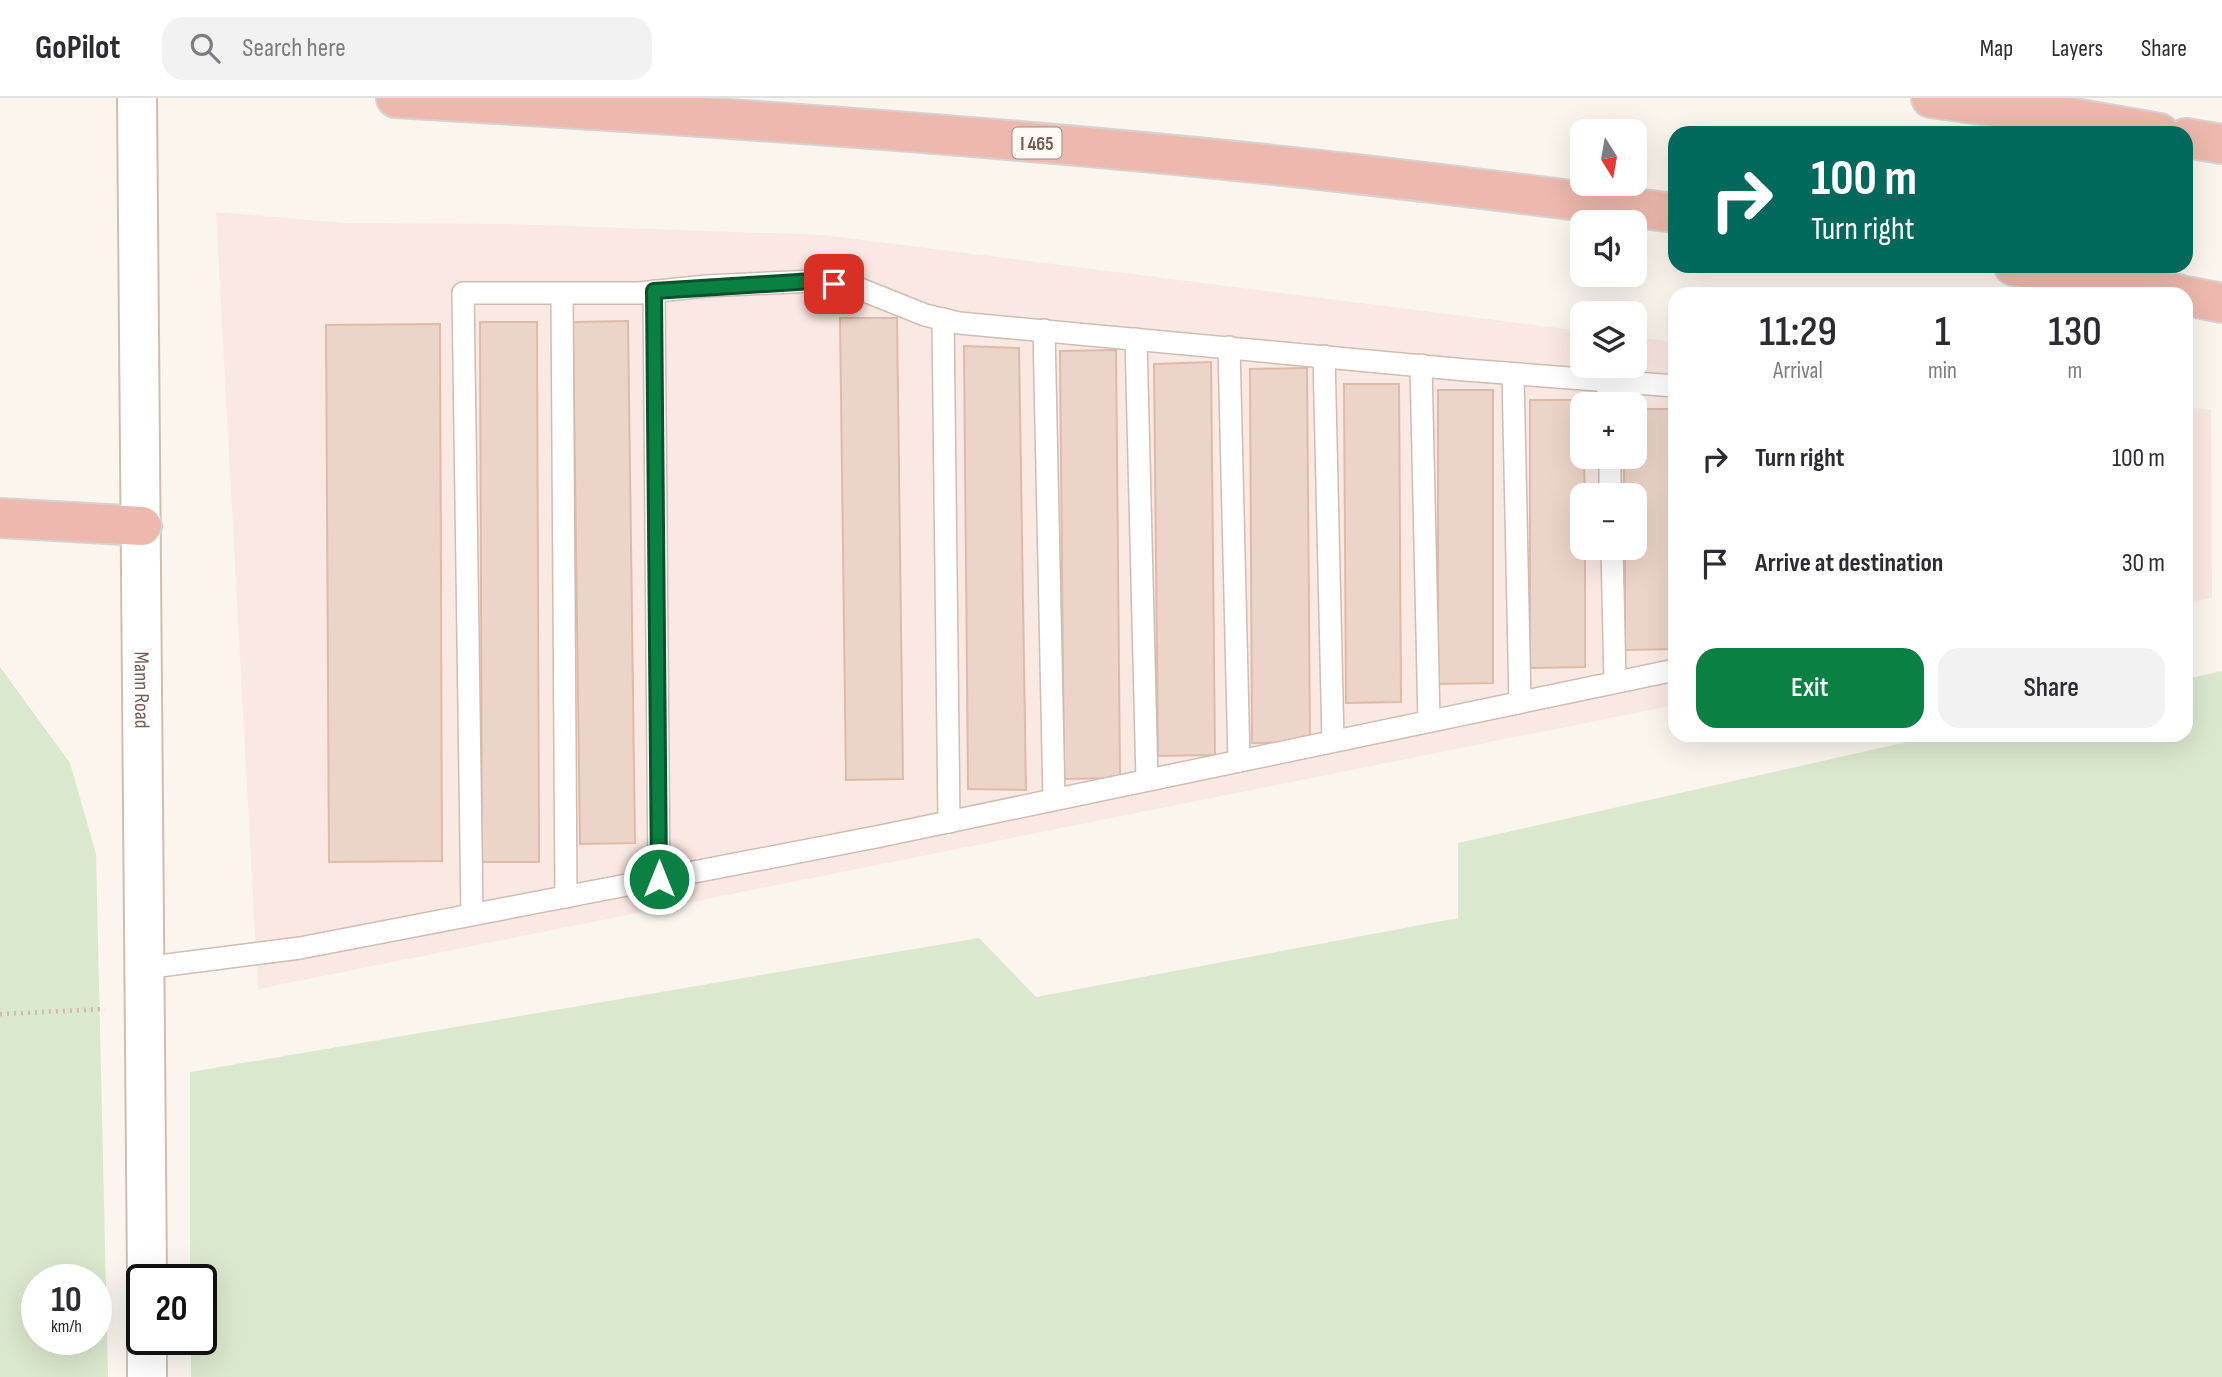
<!DOCTYPE html>
<html lang="en">
<head>
<meta charset="utf-8">
<style>
	body { margin:0; font-family:"Sofia Sans Condensed",sans-serif; background:#f2f2f3; color:#2b2b33; height:100vh; display:flex; flex-direction:column; font-size:26px; white-space:nowrap }
	* { box-sizing:border-box; margin:0 }
	p { font-size:23px; color:#7c7c81 }
	.icon { flex:none; width:38px; height:38px; fill:none; stroke:currentColor; stroke-width:2; stroke-linecap:round; stroke-linejoin:round }
	.map { position:relative; flex:1; overflow:hidden }
	.panel { position:absolute; left:1668px; top:189px; width:525px; height:455px; display:flex; flex-direction:column; background:#fff; border-radius:21px; box-shadow:0 7px 28px #0002 }
	.panel>* { flex:none }
	.guide { position:absolute; left:1668px; top:28px; width:525px; height:147px; border-radius:21px; box-shadow:0 7px 28px #0002; background:#00695c; color:#fff; overflow:hidden }
	.needle { width:46px; rotate:169deg }
	.fabs { position:absolute; left:1570px; top:21px; display:grid; gap:14px }
	.fabs a { display:grid; place-items:center; width:77px; height:77px; border-radius:14px; background:#fff; box-shadow:0 7px 28px #0002; font-size:35px }
	.speed { position:absolute; left:21px; top:1166px; display:flex; gap:14px; font-size:35px; font-weight:700; text-align:center }
	.speed>* { display:grid; place-content:center; width:91px; height:91px; border-radius:50%; background:#fff; box-shadow:0 7px 28px #0002; line-height:1 }
	.speed small { font-size:18px; font-weight:400 }
	.speed .limit { border:4px solid #111; border-radius:10px; background:#fff; color:#111 }
	.pin { position:absolute; display:grid; place-items:center; width:60px; height:60px; color:#fff; margin:-30px; border-radius:14px; box-shadow:0 4px 10px #0006 }
	.me { position:absolute; width:77px; margin:-38px; rotate:0deg; stroke-linejoin:round; filter:drop-shadow(0 0 5px #0008) }
	.turn { display:flex; align-items:center; gap:24px; height:147px; padding:0 28px; font-size:32px }
	.turn .icon { width:91px; height:91px; stroke-width:2.5 }
	.turn b { display:block; font-size:49px; line-height:60px }
	.eta { display:flex; justify-content:space-evenly; align-items:center; height:119px; text-align:center }
	.eta b { font-size:42px; font-weight:600; line-height:49px }
	.button { display:flex; gap:14px; margin-top:auto; padding:14px 28px }
	.button a { flex:1; height:80px; border-radius:21px; background:#0b8043; color:#fff; font-size:28px; font-weight:600; line-height:80px; text-align:center }
	.button a+a { background:#f2f2f3; color:#2b2b33 }
	ul { padding:0; list-style:none }
	li { display:flex; align-items:center; gap:21px; height:105px; padding:0 28px }
	li div { flex:1 }
	li b { display:block; font-size:26px }
	li em { font-style:normal }
	header { display:flex; align-items:center; gap:42px; box-sizing:border-box; height:98px; padding:0 35px; background:#fff; border-bottom:2px solid #e1e1e2 }
	header strong { font-size:33px }
	nav { display:flex; gap:38px; margin-inline-start:auto; font-size:24px }
	.search { width:490px; height:63px; background:#f2f2f3; display:flex; align-items:center; gap:18px; box-sizing:border-box; padding:0 24px; border-radius:21px; color:#7c7c81; font-size:26px }
	.map>svg:first-child { display:block }
	.commercial { fill:#fae8e3; fill-rule:evenodd }
	.green { fill:#dae8cd; fill-rule:evenodd }
	.building { fill:#edd4c9; stroke:#debaab; stroke-width:2 }
	.lines { fill:none; stroke-linecap:round; stroke-linejoin:round }
	.service-casing { stroke:#cdbdb4; stroke-width:24 }
	.secondary-casing { stroke:#cfbdb2; stroke-width:42 }
	.motorway-casing { stroke:#d8d1cf; stroke-width:42 }
	.path { stroke:#d3b7ab; stroke-width:4.5; stroke-dasharray:2 5; stroke-linecap:butt }
	.service { stroke:#fff; stroke-width:21 }
	.secondary { stroke:#fff; stroke-width:38 }
	.motorway { stroke:#edb8ad; stroke-width:38 }
	.route-casing { stroke:#07532c; stroke-width:18 }
	.route { stroke:#0b8043; stroke-width:12 }
	.labels { text-anchor:middle; stroke-width:5; stroke-linejoin:round; paint-order:stroke }
	.shield { fill:#fef9f4; stroke:#9e8b83; stroke-width:2 }
	.shield-label { font-size:19px; font-weight:bold; fill:#755c52 }
	.street-label { font-size:21px; fill:#755c52; stroke:#fef9f4 }
</style>
</head>
<body>
<header>
<strong>GoPilot</strong>
<div class="search"><svg class="icon" aria-label="search" viewBox="0 0 24 24"><circle cx="10" cy="10" r="6"/><path d="M15 15l6 6"/></svg>Search here</div>
<nav><a>Map</a><a>Layers</a><a>Share</a></nav>
</header>
<div class="map">
<svg width="2222" height="1279" viewBox="0 0 2222 1279">
	<rect width="100%" height="100%" fill="#fbf5ee"/>
	<g class="commercial">
		<path d="M216 114 345 125 509 126 824 137 1582 233V268H1634L1635 239 1675 244V607L258 891ZM1582 306H1634V359H1582ZM1582 397H1634V450H1582Z"/>
		<polygon points="2186,309 2211,312 2212,500 2186,505"/>
	</g>
	<g class="green">
		<path d="M0 569 70 665 96 756 108 1279H0ZM37 1181H96V1241H37Z"/>
		<polygon points="2222,573 2222,1279 191,1279 191,1241 201,1241 201,1181 190,1181 190,974 979,840 1036,899 1458,820 1458,745 1938,637 2186,637 2186,581"/>
	</g>
	<g class="building">
		<polygon points="840,220 897,220 903,681 846,682"/>
		<polygon points="628,223 635,745 580,746 573,224"/>
		<polygon points="480,224 537,224 539,764 482,764"/>
		<polygon points="440,226 442,763 329,764 326,227"/>
		<polygon points="964,248 1019,250 1026,692 968,691"/>
		<polygon points="1116,252 1120,680 1064,681 1060,253"/>
		<polygon points="1211,264 1215,657 1158,658 1154,266"/>
		<polygon points="1307,270 1310,644 1252,645 1250,271"/>
		<polygon points="1344,286 1399,286 1401,604 1346,605"/>
		<polygon points="1438,292 1493,292 1493,585 1438,586"/>
		<polygon points="1530,302 1585,302 1585,306 1582,306 1585,397 1582,397 1582,450 1585,450 1585,569 1530,570"/>
		<polygon points="1634,311 1675,311 1675,551 1625,552 1625,450 1634,450 1634,397 1624,397 1624,359 1634,359"/>
	</g>
	<g class="lines">
		<g class="service-casing">
			<g id="service">
				<polyline points="654,193 659,781"/>
				<polyline points="562,196 566,799"/>
				<polyline points="943,221 949,724"/>
				<polyline points="1044,232 1054,701"/>
				<polyline points="1136,241 1147,682"/>
				<polyline points="1229,249 1239,663"/>
				<polyline points="1324,258 1333,643"/>
				<polyline points="1421,267 1429,623"/>
				<polyline points="1513,276 1520,604"/>
				<polyline points="1608,283 1608,306"/>
				<polyline points="1610,359 1610,397"/>
				<polyline points="1612,450 1615,584"/>
				<polyline points="472,816 463,195 639,195 706,188 813,183 855,189 925,217 959,225 1466,272 1675,288"/>
				<polyline points="144,870 300,850 881,738 1675,572"/>
			</g>
		</g>
		<g class="secondary-casing">
			<g id="secondary">
				<path id="s1" d="M137 0 147 1181"/>
				<polyline points="147,1241 147,1279"/>
			</g>
		</g>
		<g class="motorway-casing">
			<g id="motorway">
				<path d="M396 0C686 17 976 36 1265 66 1402 80 1538 98 1675 115"/>
				<polyline points="1931,0 2074,20 2159,35"/>
				<polyline points="2186,40 2222,46"/>
				<polyline points="2014,168 2178,196"/>
				<polyline points="2186,198 2222,205"/>
				<polyline points="0,420 142,428"/>
			</g>
		</g>
		<polyline class="path" points="0,916 105,911"/>
		<use href="#service" class="service"/>
		<use href="#secondary" class="secondary"/>
		<use href="#motorway" class="motorway"/>
	</g>
	<g class="lines">
		<g class="route-casing">
			<polyline id="route" points="659,781 654,193 813,183 834,186"/>
		</g>
		<use href="#route" class="route"/>
	</g>
	<g class="labels">
		<rect class="shield" x="1012.5" y="29.5" width="49" height="31" rx="5"/>
		<g class="shield-label">
			<text x="1037" y="52">I 465</text>
		</g>
		<g class="street-label">
			<text dy="7" stroke="none"><textPath href="#s1" startOffset="592">Mann Road</textPath></text>
		</g>
	</g>
</svg>
<div class="fabs">
<a><svg class="needle" viewBox="-14 -14 28 28"><path d="M0-13l5 13h-10z" fill="#e53935"/><path d="M0 13l5-13h-10z" fill="#7c7c81"/></svg></a>
<a><svg class="icon" aria-label="sound" viewBox="0 0 24 24"><path d="M4 9h4l5-4v14l-5-4H4zM17 9q2 3 0 6"/></svg></a>
<a><svg class="icon" aria-label="layers" viewBox="0 0 24 24"><path d="M12 4l9 5-9 5-9-5zM3 14l9 5 9-5"/></svg></a>
<a>+</a>
<a>−</a>
</div>
<div class="speed"><div>10<small>km/h</small></div><div class="limit">20</div></div>
<div class="pin" style="left:834px;top:186px;background:#d93025"><svg class="icon" aria-label="arrive" viewBox="0 0 24 24"><path d="M6 21V4h12l-3 4 3 4H6"/></svg></div>
<svg class="me" style="left:659px;top:781px" viewBox="-20 -20 40 40"><circle r="17" fill="#0b8043" stroke="#fff" stroke-width="3"/><path d="M0-11L8 9 0 5-8 9z" fill="#fff"/></svg>
<div class="guide">
<div class="turn"><svg class="icon" aria-label="right" viewBox="0 0 24 24"><path d="M7 20v-9h11M14 6l5 5-5 5"/></svg><div><b>100 m</b>Turn right</div></div>
</div>
<section class="panel">
<div class="eta">
<div><b>11:29</b><p>Arrival</p></div>
<div><b>1</b><p>min</p></div>
<div><b>130</b><p>m</p></div>
</div>
<ul>
<li><svg class="icon" aria-label="right" viewBox="0 0 24 24"><path d="M7 20v-9h11M14 6l5 5-5 5"/></svg><div><b>Turn right</b></div><em>100 m</em></li>
<li><svg class="icon" aria-label="arrive" viewBox="0 0 24 24"><path d="M6 21V4h12l-3 4 3 4H6"/></svg><div><b>Arrive at destination</b></div><em>30 m</em></li>
</ul>
<div class="button"><a>Exit</a><a>Share</a></div>
</section>
</div>
</body>
</html>
